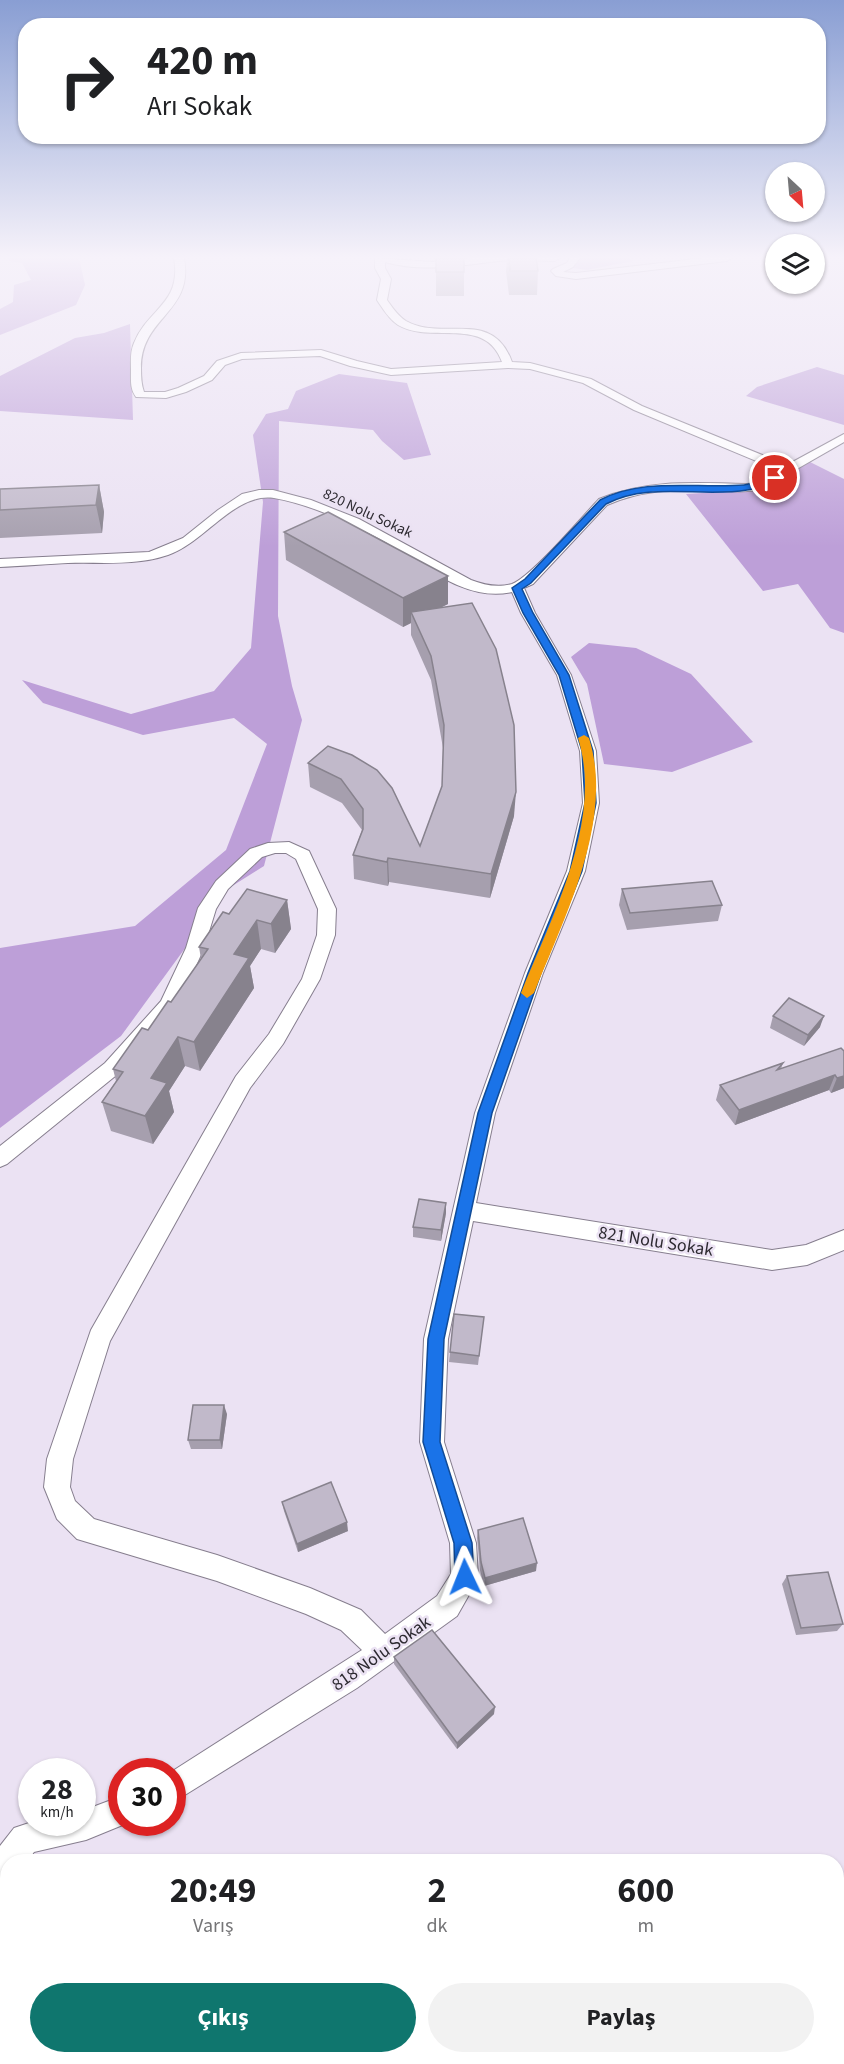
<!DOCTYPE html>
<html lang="tr">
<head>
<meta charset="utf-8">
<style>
	body { margin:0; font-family:"Source Sans 3",sans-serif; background:#f2f2f2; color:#202124; height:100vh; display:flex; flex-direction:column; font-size:22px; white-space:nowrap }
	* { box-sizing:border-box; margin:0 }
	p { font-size:20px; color:#757577 }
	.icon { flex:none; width:33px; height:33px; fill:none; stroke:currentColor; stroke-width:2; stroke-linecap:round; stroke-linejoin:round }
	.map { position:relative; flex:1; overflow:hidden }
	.sheet { position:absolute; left:0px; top:1854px; width:844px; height:210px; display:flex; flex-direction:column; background:#fff; border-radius:24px 24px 0 0; box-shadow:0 2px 4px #0004 }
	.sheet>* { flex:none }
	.guide { position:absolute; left:18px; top:18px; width:808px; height:126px; border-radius:24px; box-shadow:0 2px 4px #0004; background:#fff; color:#202124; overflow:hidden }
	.needle { width:39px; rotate:154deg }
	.buttons { position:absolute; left:765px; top:162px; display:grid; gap:12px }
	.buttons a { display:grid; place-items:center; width:60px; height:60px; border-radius:50%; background:#fff; box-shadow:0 2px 4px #0004; font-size:30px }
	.speed { position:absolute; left:18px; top:1758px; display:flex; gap:12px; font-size:30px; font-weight:700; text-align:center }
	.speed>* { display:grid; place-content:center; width:78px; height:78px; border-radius:50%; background:#fff; box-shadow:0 2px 4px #0004; line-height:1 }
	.speed small { font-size:15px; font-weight:400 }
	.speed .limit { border:9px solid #d22; background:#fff; color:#111 }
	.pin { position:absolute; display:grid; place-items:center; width:51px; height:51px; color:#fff; margin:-26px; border:3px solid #fff; border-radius:50%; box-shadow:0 2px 6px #0007 }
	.me { position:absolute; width:66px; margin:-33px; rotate:358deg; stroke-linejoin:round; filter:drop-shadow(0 0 4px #0008) }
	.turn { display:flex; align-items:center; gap:21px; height:126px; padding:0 30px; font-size:27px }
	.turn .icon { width:78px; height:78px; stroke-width:2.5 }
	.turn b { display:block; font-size:42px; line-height:51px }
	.eta { display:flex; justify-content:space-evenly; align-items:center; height:102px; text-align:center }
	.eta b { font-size:36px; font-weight:700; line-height:42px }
	.action { display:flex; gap:12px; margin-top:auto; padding:12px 30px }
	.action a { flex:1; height:69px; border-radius:36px; background:#0f766e; color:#fff; font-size:24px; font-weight:700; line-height:69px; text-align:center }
	.action a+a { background:#f2f2f2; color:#202124 }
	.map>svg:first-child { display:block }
	.forest { fill:#bd9fd8 }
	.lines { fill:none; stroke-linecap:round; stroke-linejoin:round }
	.minor-casing { stroke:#867e8e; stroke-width:2 }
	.minor { fill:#fff; fill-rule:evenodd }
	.wall { fill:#a69fae }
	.shaded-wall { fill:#87828d }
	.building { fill:#c1b9ca; stroke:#87828d; stroke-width:1.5 }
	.route { fill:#1a73e8; stroke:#114b97; stroke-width:1.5 }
	.slow { fill:#f59e0b }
	.labels { text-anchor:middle; stroke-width:5; stroke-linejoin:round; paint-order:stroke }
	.far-street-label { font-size:15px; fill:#2d2a31; stroke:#ebe2f3 }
	.street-label { font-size:18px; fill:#2d2a31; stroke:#ebe2f3 }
</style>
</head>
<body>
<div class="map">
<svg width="844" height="2064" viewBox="0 0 844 2064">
	<rect width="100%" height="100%" fill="#ebe2f3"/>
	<g class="forest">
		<polygon points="9,258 79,258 85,285 76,305 0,335 0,309 13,302 14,285 31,280 22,263 9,261"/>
		<polygon points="573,258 629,258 633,261 587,270 573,268 579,260"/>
		<polygon points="130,324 133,420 0,411 0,376 75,338 104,333"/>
		<polygon points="817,367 844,375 844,425 746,396 757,387"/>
		<polygon points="339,374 407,383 431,455 404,460 382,441 373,430 279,421 278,616 292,686 302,720 264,866 229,888 121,1036 0,1128 0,948 135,926 226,850 267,744 234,718 143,735 43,703 22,680 131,714 214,691 251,648 263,502 253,435 266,414 288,409 296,391"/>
		<polygon points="808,461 844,479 844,633 830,628 798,584 763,591 686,494 752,490"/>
		<polygon points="589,643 636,648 691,674 753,742 672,772 604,764 587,684 571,657"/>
	</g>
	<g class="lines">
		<g class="minor-casing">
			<g id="minor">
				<path d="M174 258H184C194 313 141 316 141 368 141 376 141 384 144 392H165L178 388 204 376 217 361 241 353 321 350 357 361 391 369 502 362C485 315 433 345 398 325 389 319 383 309 377 300L381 279 375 268V258L433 262 471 258H560L555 261C537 261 518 259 499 261 462 265 422 273 385 262V268L391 279 387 300C392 307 398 316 406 321 443 342 492 307 512 362L530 363 591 379 642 406 787 465 844 434V442L762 489C745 493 728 491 710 490 674 489 641 490 607 505L533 584 524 588 535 613 571 675 596 751 599 803 585 871 543 973 495 1113 476 1203 772 1250 806 1245 844 1230V1250L807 1265 772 1270 473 1221 448 1339 444 1442 476 1543 478 1577 474 1586 457 1616 357 1688 172 1803 171 1772 362 1650 341 1630 306 1614 217 1581 77 1539 57 1519 44 1487 47 1459 91 1330 236 1076 269 1034 302 979 317 935 318 909 296 859 286 853H275L262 857 228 889 216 909 204 948 176 1010 119 1073 7 1164 0 1167V1146L105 1063 161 1001 186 948 198 908 216 881 250 849 268 843 289 842 309 851 336 909 335 935 320 979 283 1044 250 1088 110 1341 73 1459 70 1487 75 1501 94 1519 217 1555 310 1588 361 1610 385 1634 437 1596 451 1574 450 1543 420 1442 424 1339 475 1113 525 973 567 871 583 803 580 751 557 675 521 613 512 592C463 603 420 561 380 539 347 522 310 504 274 498 235 492 204 543 168 555 136 566 102 562 68 563 46 564 23 566 0 567V559L149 552 183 538 218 510 242 494 259 490H273L311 500 359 519 471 580C484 585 497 588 512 584 531 577 581 518 599 499 647 479 696 483 747 484L754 483 778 470 634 410 583 383 530 369 508 368 391 375 350 366 320 356 242 359 225 365 212 380 186 392 166 398 136 397C130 389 131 381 131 370 131 361 130 352 134 343 148 308 182 304 174 258Z"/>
				<polygon points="570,258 580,258 573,267 563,272 576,273 704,258 732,258 727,261 576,279 556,276 551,271 553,269 567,263"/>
				<polygon points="122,1796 122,1822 130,1822 86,1840 34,1852 27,1862 8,1862 8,1883 0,1886 0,1846 14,1828 32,1822 82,1822 82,1811"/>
				<polygon points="0,1968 8,1971 8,2047 0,2050"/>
				<polygon points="46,2056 85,2056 89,2064 49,2064"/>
			</g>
		</g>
		<use href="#minor" class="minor"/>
	</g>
	<g class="wall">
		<polygon points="436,258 464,272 464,296 436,296"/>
		<polygon points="507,258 536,258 538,271 537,295 509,295 506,271"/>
		<polygon points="99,485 104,512 102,533 0,538 0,489"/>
		<polygon points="284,532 448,604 441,607 514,816 490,898 389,882 388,886 354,879 353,855 362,830 342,803 310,787 308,763 328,746 420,846 442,786 443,748 431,680 411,635 411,623 403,627 286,560"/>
		<polygon points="622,889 722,905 718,921 627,930 619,905"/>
		<polygon points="287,900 291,929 275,953 261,949 250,966 254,988 200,1071 185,1066 169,1091 174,1112 153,1144 111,1131 102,1102 116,1081 113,1069 148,1030 171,1002 201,959 199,947 229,914"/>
		<polygon points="773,1016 820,1027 804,1046 770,1028"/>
		<polygon points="844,1051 844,1088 831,1093 829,1090 735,1125 716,1100 720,1085 783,1063 781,1069"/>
		<polygon points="446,1213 441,1241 413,1237 413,1227"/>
		<polygon points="484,1317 478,1365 449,1362 450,1352"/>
		<polygon points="227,1414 222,1449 191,1449 188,1440"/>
		<polygon points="282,1502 348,1531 298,1552 284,1511"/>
		<polygon points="478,1530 536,1571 484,1586 480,1570 477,1538"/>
		<polygon points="787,1576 843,1624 837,1631 796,1635 782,1584"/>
		<polygon points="394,1657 494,1714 457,1749 394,1664"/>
	</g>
	<g class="shaded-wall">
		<polygon points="99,485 104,512 102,533 96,505"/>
		<polygon points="448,576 448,604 415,621 411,612 411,623 403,627 403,598"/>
		<polygon points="516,792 514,816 490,898 491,874"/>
		<polygon points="388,858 389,882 388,886 387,862"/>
		<polygon points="287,900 291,929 275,953 271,924"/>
		<polygon points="257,920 261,949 250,966 254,988 200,1071 194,1042 234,954"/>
		<polygon points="824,1016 820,1027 804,1046 808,1035"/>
		<polygon points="178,1037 185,1066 169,1091 174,1112 153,1144 145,1116 151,1078"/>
		<polygon points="835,1075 829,1090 735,1125 739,1110"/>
		<polygon points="844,1076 844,1088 831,1093 837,1078"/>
		<polygon points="446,1203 446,1213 441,1241 441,1230"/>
		<polygon points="224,1405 227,1414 222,1449 220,1440"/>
		<polygon points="347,1522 348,1531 298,1552 297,1544"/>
		<polygon points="537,1563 536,1571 484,1586 485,1578"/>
		<polygon points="495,1707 494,1714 457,1749 457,1743"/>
		<polygon points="119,2056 125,2056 123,2061 117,2060"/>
	</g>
	<g class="building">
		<rect x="436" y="258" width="28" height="14"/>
		<polygon points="509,258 536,258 538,271 510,271"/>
		<polygon points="99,485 96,505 0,510 0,489"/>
		<polygon points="328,512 448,576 403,598 284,532"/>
		<polygon points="472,603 496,649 514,725 516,792 491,874 388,858 387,862 353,855 363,829 363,809 341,779 308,763 328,746 352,755 377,770 392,788 420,846 442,786 444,725 431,656 411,612"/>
		<polygon points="712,881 722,905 630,913 622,889"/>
		<polygon points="247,889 287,900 271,924 257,920 234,954 249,958 194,1042 178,1037 151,1078 167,1083 145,1116 102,1102 123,1072 113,1069 142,1028 148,1030 168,1001 171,1002 208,949 199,947 223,912 229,914"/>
		<polygon points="789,998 824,1016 808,1035 773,1016"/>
		<polygon points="841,1048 844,1051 844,1076 837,1078 835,1075 739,1110 720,1085 783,1063 777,1070"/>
		<polygon points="419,1199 446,1203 441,1230 413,1227"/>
		<polygon points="454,1314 484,1317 479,1356 450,1352"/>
		<polygon points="193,1405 224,1405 220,1440 188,1440"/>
		<polygon points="331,1482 347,1522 297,1544 282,1502"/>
		<polygon points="523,1518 537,1563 485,1578 481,1562 478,1530"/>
		<polygon points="828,1572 843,1624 801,1628 787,1576"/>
		<polygon points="432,1630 495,1707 457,1743 394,1657"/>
	</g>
	<linearGradient id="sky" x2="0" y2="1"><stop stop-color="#899ed3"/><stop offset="0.47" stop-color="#f6f2fa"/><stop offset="1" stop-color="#f6f2fa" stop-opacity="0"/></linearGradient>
	<rect width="844" height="547" fill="url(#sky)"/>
	<path class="route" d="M775 475 778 476V480C768 483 758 489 747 490 701 498 650 481 606 504L531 583 522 589 533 613 569 675 593 751 596 803 582 871 541 973 492 1113 444 1339 440 1442 472 1543 474 1577 471 1583 465 1586 458 1583 455 1577 454 1543 423 1442 428 1339 478 1113 528 973 570 871 585 803 582 751 559 675 523 613 512 588 525 579 600 500C644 477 696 489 744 485 754 484 765 478 775 475Z"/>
	<path class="slow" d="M584 735 589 738C615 820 564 918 534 993L527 998 521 993C551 918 604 821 578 738Z"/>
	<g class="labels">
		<g class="far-street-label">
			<text transform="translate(368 513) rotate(25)" y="5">820 Nolu Sokak</text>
		</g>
		<g class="street-label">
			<text transform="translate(656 1241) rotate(9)" y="6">821 Nolu Sokak</text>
			<text transform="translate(381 1653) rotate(-35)" y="6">818 Nolu Sokak</text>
		</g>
	</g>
</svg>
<div class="buttons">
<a><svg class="needle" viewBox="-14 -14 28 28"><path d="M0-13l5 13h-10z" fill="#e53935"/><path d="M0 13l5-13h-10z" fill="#757577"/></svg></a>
<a><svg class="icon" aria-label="layers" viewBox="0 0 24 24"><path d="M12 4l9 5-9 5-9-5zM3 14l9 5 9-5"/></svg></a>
</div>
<div class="speed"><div>28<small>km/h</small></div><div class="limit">30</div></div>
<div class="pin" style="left:775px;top:478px;background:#d93025"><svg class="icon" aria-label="arrive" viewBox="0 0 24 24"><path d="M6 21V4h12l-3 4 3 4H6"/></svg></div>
<svg class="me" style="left:465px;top:1577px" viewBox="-20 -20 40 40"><path d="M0-17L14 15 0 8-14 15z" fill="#1a73e8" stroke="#fff" stroke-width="4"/></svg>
<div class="guide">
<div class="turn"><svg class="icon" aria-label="right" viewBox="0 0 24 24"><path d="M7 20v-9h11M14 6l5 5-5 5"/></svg><div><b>420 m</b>Arı Sokak</div></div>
</div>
<section class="sheet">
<div class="eta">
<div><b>20:49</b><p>Varış</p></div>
<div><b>2</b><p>dk</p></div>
<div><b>600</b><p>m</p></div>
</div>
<div class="action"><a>Çıkış</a><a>Paylaş</a></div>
</section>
</div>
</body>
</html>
